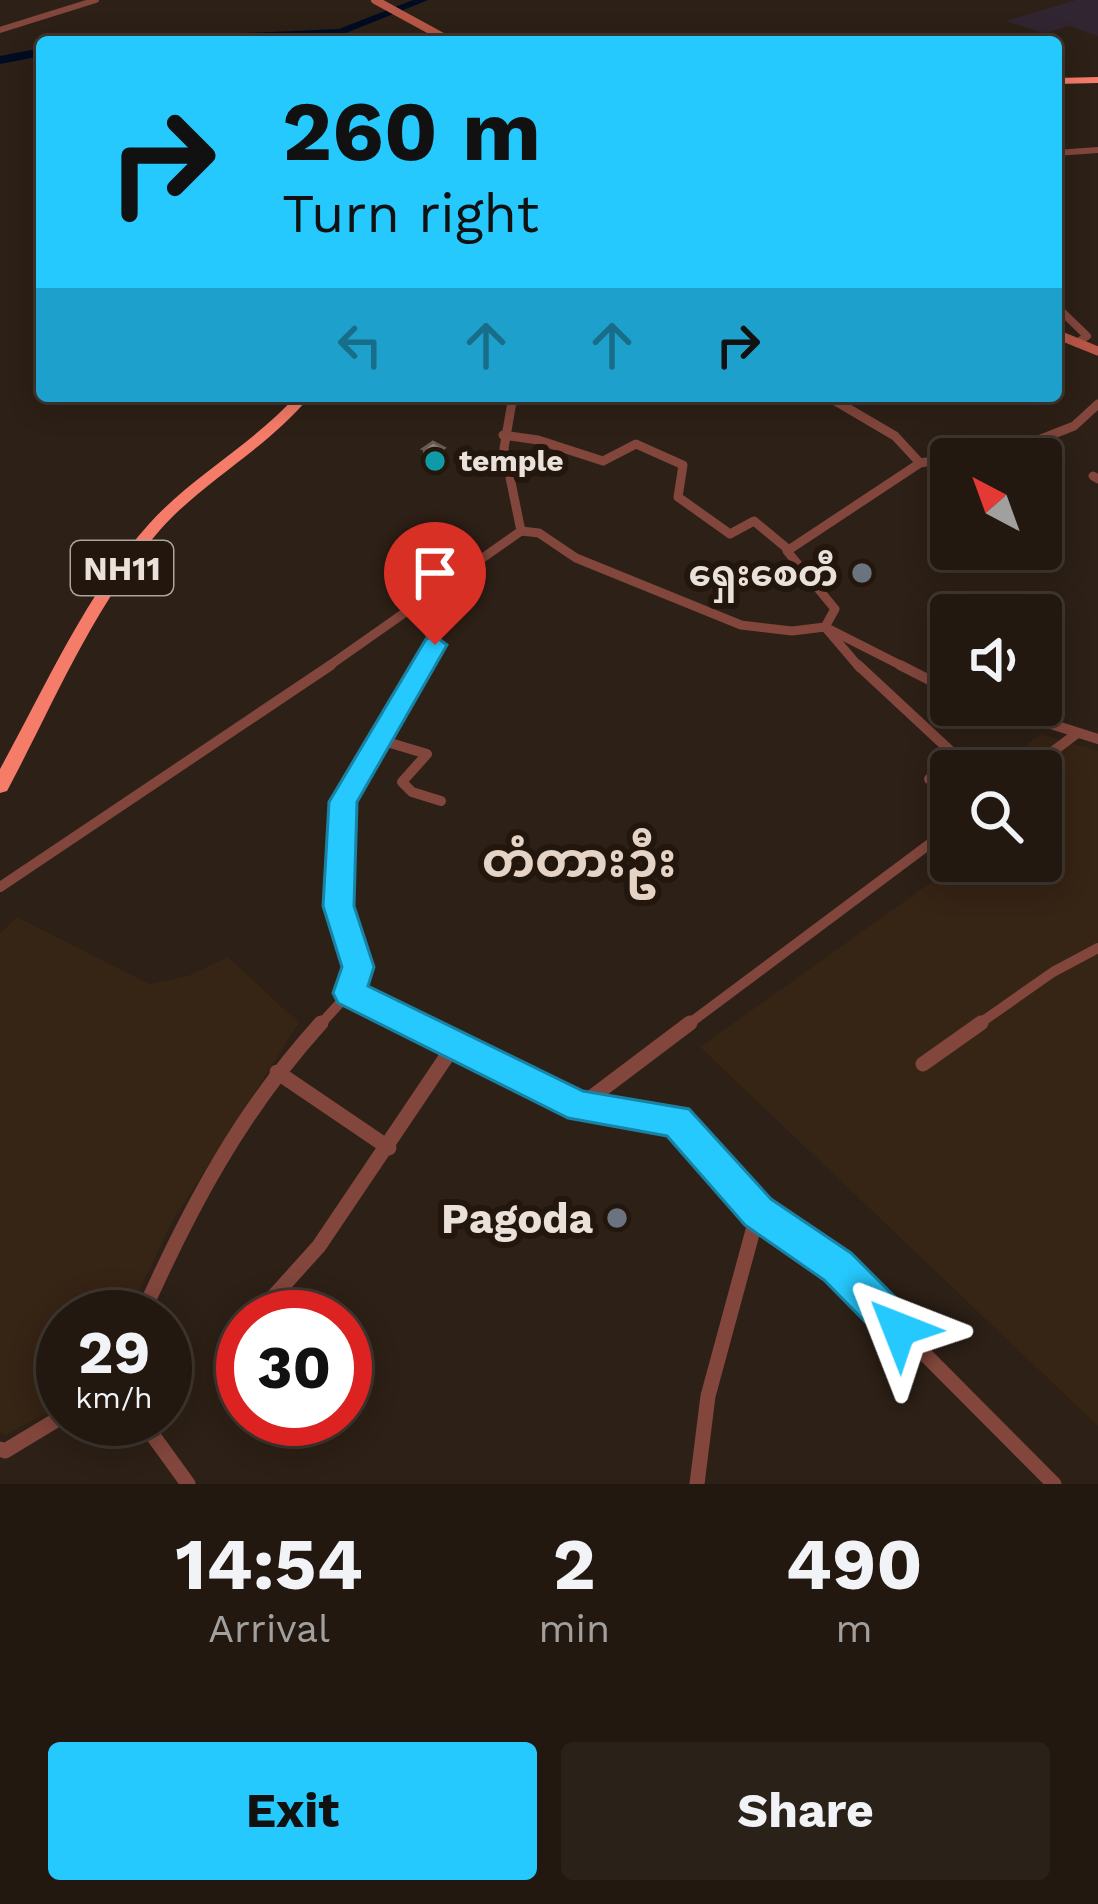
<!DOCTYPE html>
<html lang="en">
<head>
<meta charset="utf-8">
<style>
	body { margin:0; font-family:"Work Sans","Noto Sans Myanmar",sans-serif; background:#2a2119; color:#f1f3f6; height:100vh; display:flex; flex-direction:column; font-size:45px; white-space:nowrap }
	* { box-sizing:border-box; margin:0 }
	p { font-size:39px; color:#a2a09f }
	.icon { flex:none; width:66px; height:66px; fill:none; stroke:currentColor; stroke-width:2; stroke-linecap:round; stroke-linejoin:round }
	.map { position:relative; height:1484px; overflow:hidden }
	.details { display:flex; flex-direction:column; background:#221810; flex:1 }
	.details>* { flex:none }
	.hud { position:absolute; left:36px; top:36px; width:1026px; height:366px; border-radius:12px; box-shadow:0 6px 30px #0003,0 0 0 3px #3f3730; background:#25c9fe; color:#111; overflow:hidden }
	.needle { width:78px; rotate:319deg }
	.tools { position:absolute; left:930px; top:438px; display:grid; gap:24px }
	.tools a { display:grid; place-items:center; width:132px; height:132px; border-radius:12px; background:#221810; box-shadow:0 6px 30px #0003,0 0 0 3px #3f3730; font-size:60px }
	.speed { position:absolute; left:36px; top:1290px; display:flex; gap:24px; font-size:60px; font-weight:700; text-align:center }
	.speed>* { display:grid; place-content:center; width:156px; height:156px; border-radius:50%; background:#221810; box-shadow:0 6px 30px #0003,0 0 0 3px #3f3730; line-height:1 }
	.speed small { font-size:30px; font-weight:400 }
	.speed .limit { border:18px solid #d22; background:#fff; color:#111 }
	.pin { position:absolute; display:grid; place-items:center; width:102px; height:102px; color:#fff; margin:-123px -51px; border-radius:50% 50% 50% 0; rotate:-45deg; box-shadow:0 0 12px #0007 }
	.pin .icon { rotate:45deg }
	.me { position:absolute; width:132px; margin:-66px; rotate:315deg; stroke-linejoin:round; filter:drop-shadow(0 0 9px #0008) }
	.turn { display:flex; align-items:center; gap:42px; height:252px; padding:0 48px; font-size:54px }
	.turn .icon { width:156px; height:156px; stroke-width:2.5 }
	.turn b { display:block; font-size:84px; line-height:102px }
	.lanes { display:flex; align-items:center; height:114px; padding:0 48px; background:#0003; justify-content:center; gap:60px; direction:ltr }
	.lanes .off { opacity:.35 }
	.eta { display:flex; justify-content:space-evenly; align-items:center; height:204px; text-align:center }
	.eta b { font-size:72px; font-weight:700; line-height:84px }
	.cta { display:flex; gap:24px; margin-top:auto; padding:24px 48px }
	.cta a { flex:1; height:138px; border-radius:12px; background:#25c9fe; color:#111; font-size:48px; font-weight:700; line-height:138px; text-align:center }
	.cta a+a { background:#2a2119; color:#f1f3f6 }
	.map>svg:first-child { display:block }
	.commercial { fill:#322532 }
	.built { fill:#362415 }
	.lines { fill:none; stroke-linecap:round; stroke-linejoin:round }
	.river { fill:#000c21; fill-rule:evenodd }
	.street-far4 { stroke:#82463c; stroke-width:6 }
	.street-far3 { stroke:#82463c; stroke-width:8 }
	.street-far2 { stroke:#82463c; stroke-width:9 }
	.street-far1 { stroke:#82463c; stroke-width:10 }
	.street { stroke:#82463c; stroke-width:15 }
	.secondary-far1 { stroke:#b75747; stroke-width:8 }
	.secondary { stroke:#b75747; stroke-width:9 }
	.highway { fill:#f47c69; fill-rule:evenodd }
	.wall { fill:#7e7065 }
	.shaded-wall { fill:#675b53 }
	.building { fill:#938276; stroke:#675b53; stroke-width:3 }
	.route { fill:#25c9fe; stroke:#1883a5; stroke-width:3 }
	.culture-dot { fill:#0f9aa8; stroke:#23170d; stroke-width:4.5 }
	.worship-dot { fill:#6b7280; stroke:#23170d; stroke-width:4.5 }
	.labels { text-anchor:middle; stroke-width:12; stroke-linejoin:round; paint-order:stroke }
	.far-poi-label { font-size:30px; font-weight:bold; fill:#eae1db; stroke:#23170d; text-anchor:start }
	.shield { fill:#23170d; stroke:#aea49d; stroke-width:3 }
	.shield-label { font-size:33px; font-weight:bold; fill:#eae1db }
	.poi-label { font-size:36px; font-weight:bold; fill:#eae1db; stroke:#23170d; text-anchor:end }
	.near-poi-label { font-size:42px; font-weight:bold; fill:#eae1db; stroke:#23170d; text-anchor:end }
	.district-label { font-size:48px; font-weight:bold; fill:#e5d3c6; stroke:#23170d }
</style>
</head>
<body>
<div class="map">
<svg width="1098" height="1484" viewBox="0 0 1098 1484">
	<rect width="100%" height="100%" fill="#2d2016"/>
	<polygon class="commercial" points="1076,0 1098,0 1098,36 1069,26 1044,33 1006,21"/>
	<g class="built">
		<polygon points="1041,734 1098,751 1098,1426 700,1047 961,861 1041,861 1041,771 991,771"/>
		<polygon points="17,917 149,984 188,976 228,957 299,1023 172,1222 127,1317 63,1317 63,1404 6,1435 0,1432 0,934"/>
	</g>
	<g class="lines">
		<g class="river">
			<polygon points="413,0 428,0 341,35 101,42 107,39 339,29"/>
			<polygon points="42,48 42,56 0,64 0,56"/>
		</g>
		<g class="street-far4">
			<polyline points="0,30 96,0"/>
			<polyline points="1056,153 1098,150"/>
		</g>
		<polyline class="street-far3" points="1056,306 1087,336 1077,343"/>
		<g class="street-far2">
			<polyline points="827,396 895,436 920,463"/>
			<polyline points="503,435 538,440 603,461 636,444 683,465 678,497 730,534 754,521 789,550"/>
			<polyline points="1093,476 1098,479"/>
			<polyline points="521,531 539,533 576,558 741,625 792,631 825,627 906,668"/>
			<polyline points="416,608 435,645 421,668"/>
			<polyline points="326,668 521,531 504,448 513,396"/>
			<polyline points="860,668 825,627 835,609 787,551 920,463 1018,448 1074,426 1098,404"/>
		</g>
		<g class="street-far1">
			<polyline points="858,665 958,758 929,779 951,799"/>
			<polyline points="900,665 951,691"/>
			<polyline points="991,705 1098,739"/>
			<polyline points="377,739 427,754 402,782 412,792 441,801"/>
			<polyline points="1027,771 1076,734"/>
			<polyline points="0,887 331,665"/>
			<polyline points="349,993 417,1026"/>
			<polyline points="319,1026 349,993 357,967 339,906 343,802 423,665"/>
			<polyline points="686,1026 951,828"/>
			<polyline points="976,1026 1053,972 1098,948"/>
		</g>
		<g class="street">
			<polyline points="411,1023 580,1106 676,1121 758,1212 708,1396 697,1484"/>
			<polyline points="923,1064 981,1023"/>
			<polyline points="277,1072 389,1148"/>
			<polyline points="580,1106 690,1023"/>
			<polyline points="758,1212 838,1267 1054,1484"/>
			<path d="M141 1317C189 1209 241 1111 321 1023"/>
			<polyline points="255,1317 319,1246 455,1044"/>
			<polyline points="232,1343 243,1330"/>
			<polyline points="141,1419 188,1484"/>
			<polyline points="0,1449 5,1451 63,1416"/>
		</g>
		<polyline class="secondary-far1" points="375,0 452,42"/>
		<polyline class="secondary" points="1056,334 1098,351"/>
		<g class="highway">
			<polygon points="1098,77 1098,83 1056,84 1056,78"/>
			<path d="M296 396H310C267 449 204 480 160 530 93 606 54 703 7 791L0 793V769C46 686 85 595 149 524 193 475 252 445 296 396Z"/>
		</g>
	</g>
	<polygon class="wall" points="423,449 445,460 436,467 424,461"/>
	<polygon class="shaded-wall" points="444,448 445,460 436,467 435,454"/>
	<polygon class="building" points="433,442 444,448 435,454 423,449"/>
	<polygon class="route" points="435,636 447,645 357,802 354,906 374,967 368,986 583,1091 689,1109 771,1199 851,1253 913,1315 919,1329 913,1343 899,1348 886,1343 824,1280 745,1225 667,1136 568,1118 338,1003 333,993 342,967 323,906 329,802 426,639"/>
	<circle class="culture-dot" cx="435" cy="461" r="12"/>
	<g class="worship-dot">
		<circle cx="862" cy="573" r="12"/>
		<circle cx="617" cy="1218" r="12"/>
	</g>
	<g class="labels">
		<g class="far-poi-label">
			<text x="459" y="471">temple</text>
		</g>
		<rect class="shield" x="71" y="541" width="102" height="54" rx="9"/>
		<g class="shield-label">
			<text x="122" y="580">NH11</text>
		</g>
		<g class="poi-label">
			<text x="838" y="586">ရှေးစေတီ</text>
		</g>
		<g class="near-poi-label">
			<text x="593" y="1233">Pagoda</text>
		</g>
		<g class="district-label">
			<text x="579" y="877">တံတားဦး</text>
		</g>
	</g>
</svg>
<div class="tools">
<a><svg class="needle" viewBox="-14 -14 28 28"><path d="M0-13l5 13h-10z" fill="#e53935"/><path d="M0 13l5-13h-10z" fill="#a2a09f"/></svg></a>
<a><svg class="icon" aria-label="sound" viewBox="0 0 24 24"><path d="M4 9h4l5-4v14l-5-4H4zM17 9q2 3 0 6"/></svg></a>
<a><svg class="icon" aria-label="search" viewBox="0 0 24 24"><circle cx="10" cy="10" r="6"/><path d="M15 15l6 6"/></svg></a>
</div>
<div class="speed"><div>29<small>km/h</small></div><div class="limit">30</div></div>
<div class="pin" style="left:435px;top:645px;background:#d93025"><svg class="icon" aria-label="arrive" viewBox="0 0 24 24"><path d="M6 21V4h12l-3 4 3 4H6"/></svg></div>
<svg class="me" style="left:899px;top:1329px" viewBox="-20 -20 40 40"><path d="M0-17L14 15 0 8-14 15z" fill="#25c9fe" stroke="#fff" stroke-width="4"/></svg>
<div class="hud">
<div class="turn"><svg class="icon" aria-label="right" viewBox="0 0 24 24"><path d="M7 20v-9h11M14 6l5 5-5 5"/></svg><div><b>260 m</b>Turn right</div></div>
<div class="lanes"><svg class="icon off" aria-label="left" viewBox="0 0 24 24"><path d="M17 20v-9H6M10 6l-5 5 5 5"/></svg><svg class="icon off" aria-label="ahead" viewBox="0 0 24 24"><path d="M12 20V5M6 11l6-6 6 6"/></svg><svg class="icon off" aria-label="ahead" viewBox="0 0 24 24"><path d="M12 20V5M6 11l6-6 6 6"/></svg><svg class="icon" aria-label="right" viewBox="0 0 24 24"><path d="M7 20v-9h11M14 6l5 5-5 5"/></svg></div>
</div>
</div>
<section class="details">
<div class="eta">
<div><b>14:54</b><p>Arrival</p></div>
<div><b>2</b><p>min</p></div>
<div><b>490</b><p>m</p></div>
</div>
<div class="cta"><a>Exit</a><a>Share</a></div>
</section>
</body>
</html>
